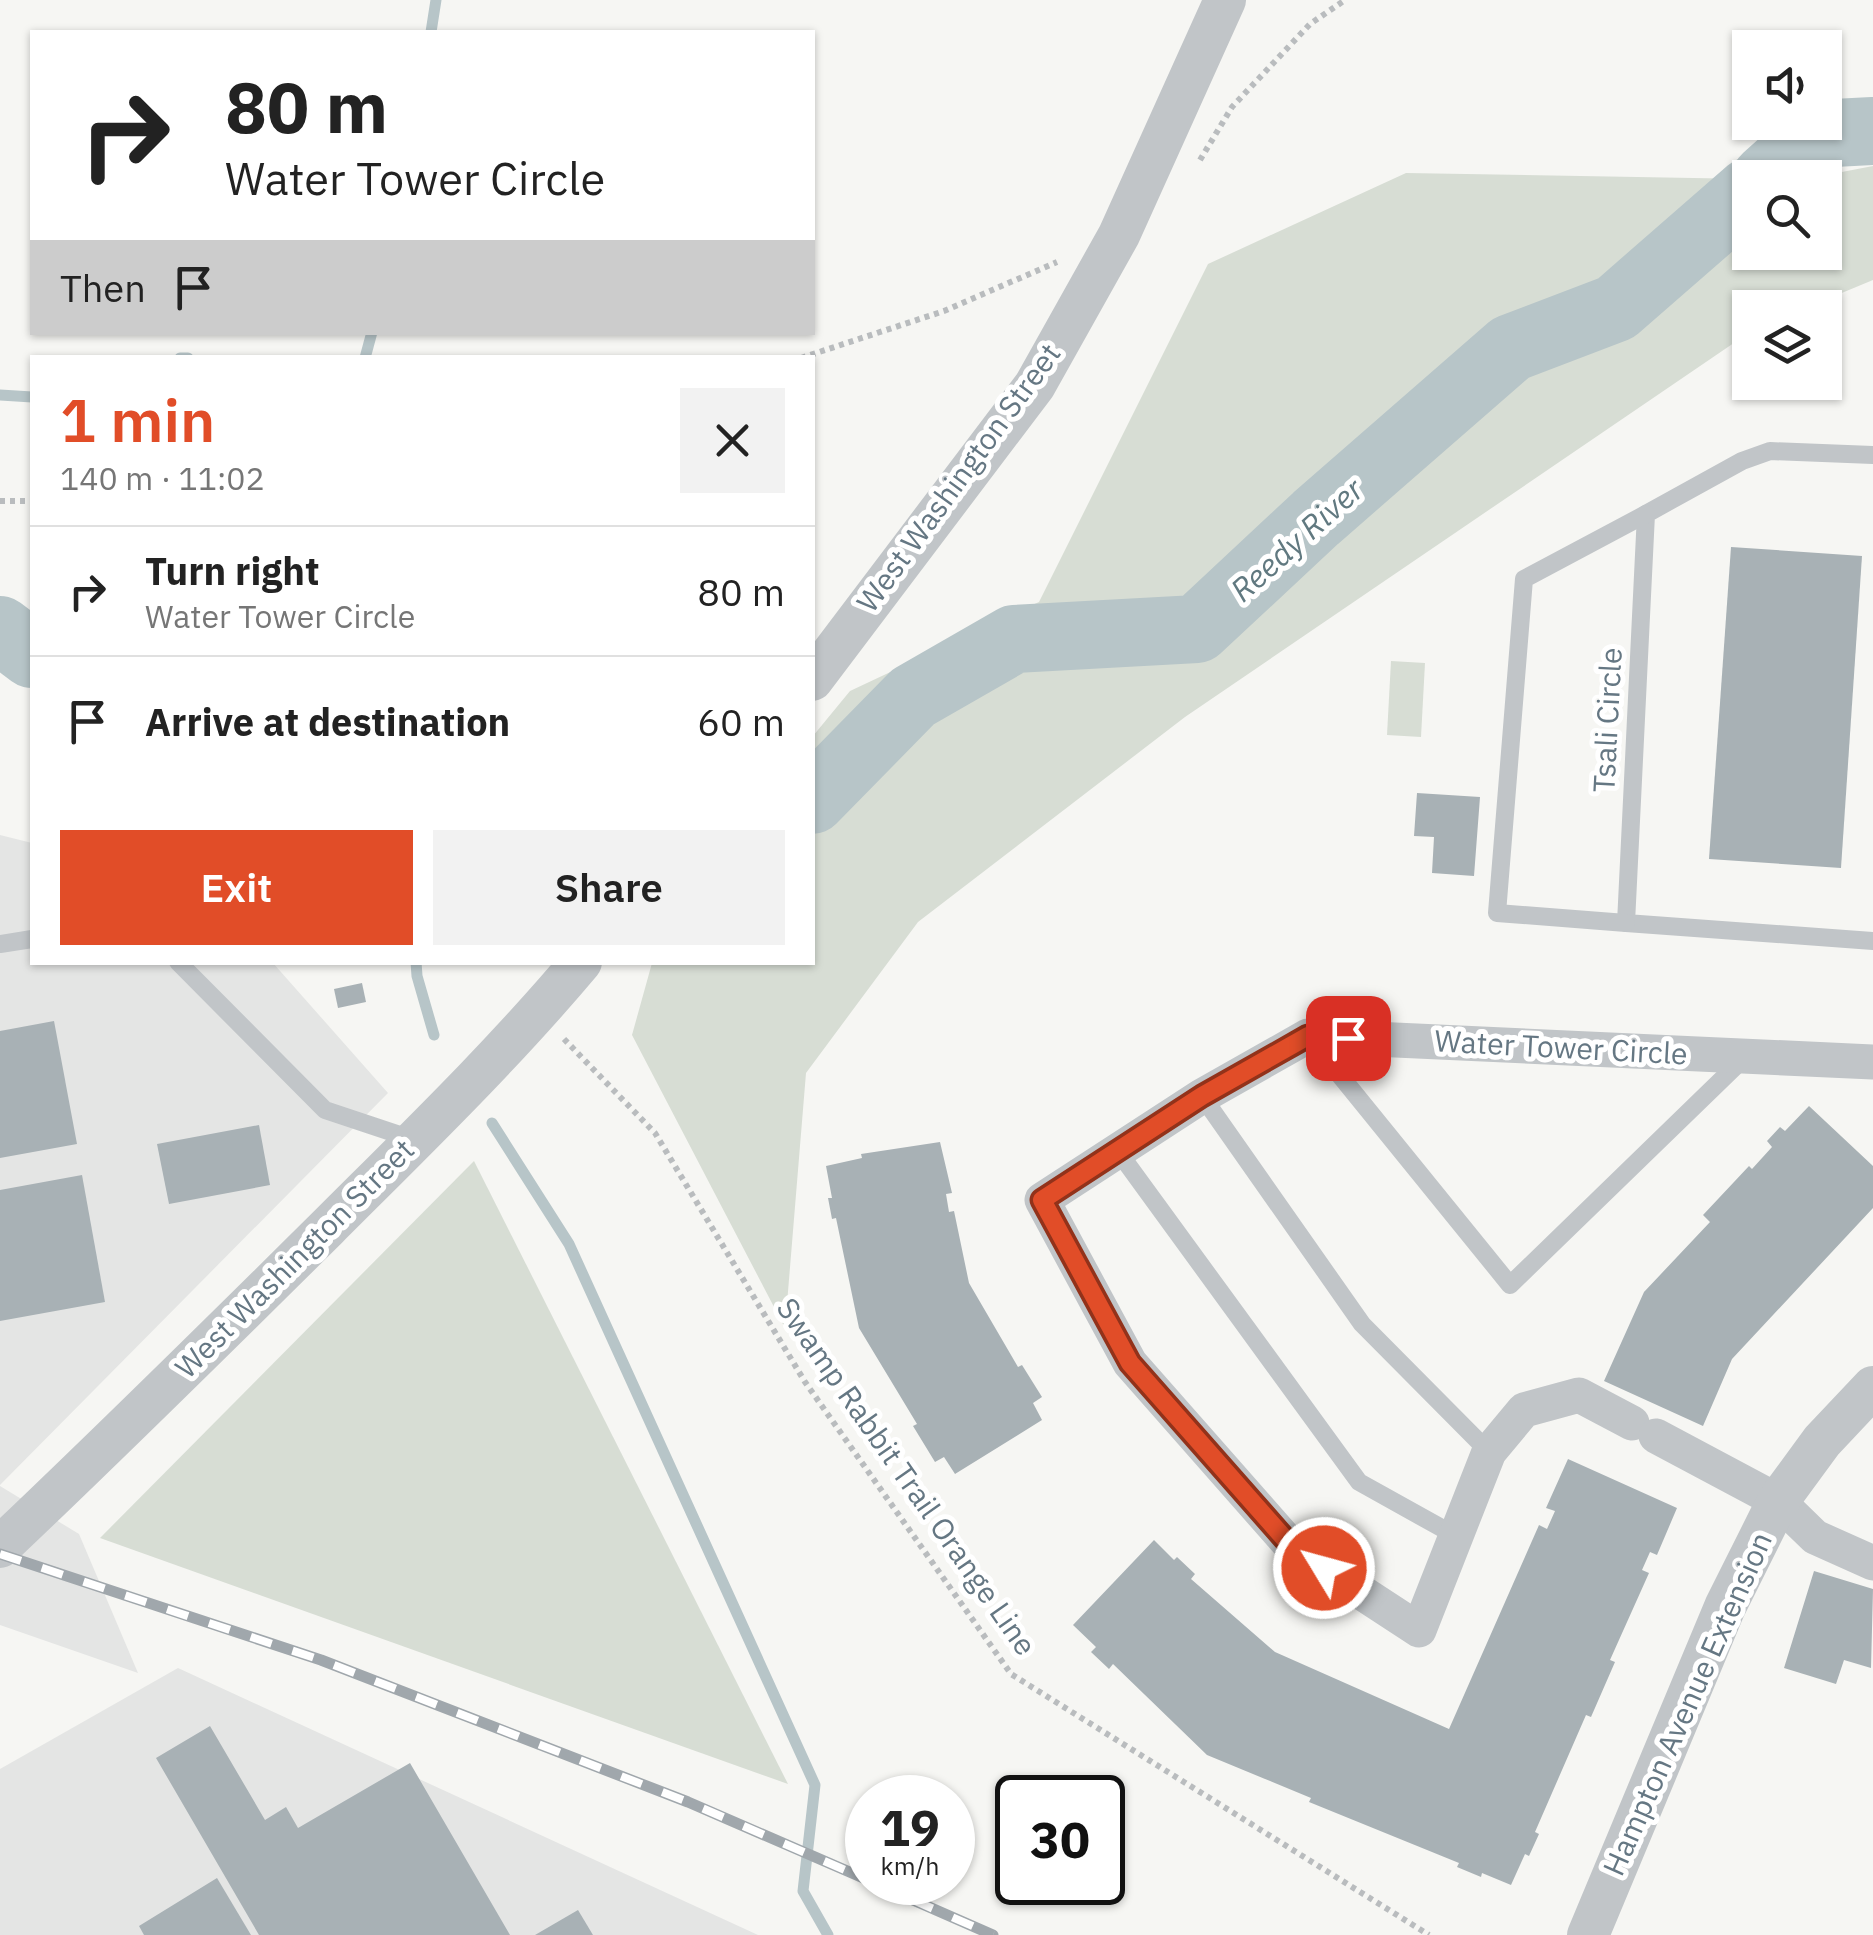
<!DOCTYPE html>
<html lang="en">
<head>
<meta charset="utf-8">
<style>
	body { margin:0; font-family:"IBM Plex Sans",sans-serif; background:#f2f2f2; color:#222; height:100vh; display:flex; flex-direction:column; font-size:38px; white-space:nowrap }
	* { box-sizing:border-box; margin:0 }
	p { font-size:32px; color:#767676 }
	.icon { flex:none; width:55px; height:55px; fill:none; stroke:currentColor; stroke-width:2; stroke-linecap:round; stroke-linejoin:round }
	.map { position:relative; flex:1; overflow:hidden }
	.drawer { position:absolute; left:30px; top:355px; width:785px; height:610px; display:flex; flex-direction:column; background:#fff; border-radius:0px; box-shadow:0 2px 8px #0004 }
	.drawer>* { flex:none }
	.top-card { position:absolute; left:30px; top:30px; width:785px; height:305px; border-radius:0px; box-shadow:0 2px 8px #0004; background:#fff; color:#222; overflow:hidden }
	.controls { position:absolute; left:1732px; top:30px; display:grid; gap:20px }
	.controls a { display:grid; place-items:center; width:110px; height:110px; border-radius:0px; background:#fff; box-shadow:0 2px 8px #0004; font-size:50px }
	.speed { position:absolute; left:845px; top:1775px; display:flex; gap:20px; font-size:50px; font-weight:700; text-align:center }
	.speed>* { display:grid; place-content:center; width:130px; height:130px; border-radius:50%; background:#fff; box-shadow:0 2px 8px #0004; line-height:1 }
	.speed small { font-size:25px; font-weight:400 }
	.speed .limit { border:5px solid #111; border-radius:15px; background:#fff; color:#111 }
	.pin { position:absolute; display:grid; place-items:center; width:85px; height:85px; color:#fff; margin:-42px; border-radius:20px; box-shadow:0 5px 15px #0006 }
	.me { position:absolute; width:110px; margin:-55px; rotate:307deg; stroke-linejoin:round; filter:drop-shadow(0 0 8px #0008) }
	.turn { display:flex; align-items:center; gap:35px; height:210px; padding:0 30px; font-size:45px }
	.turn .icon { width:130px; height:130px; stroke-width:2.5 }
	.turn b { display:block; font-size:70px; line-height:85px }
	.then { display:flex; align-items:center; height:95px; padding:0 30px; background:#0003; gap:20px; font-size:38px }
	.round { display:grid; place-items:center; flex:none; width:105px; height:105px; border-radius:0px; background:#f2f2f2 }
	.head { display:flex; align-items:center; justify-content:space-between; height:170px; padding:0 30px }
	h1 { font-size:60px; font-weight:600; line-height:75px; color:#e14d28 }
	.primary-button { display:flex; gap:20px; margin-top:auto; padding:20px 30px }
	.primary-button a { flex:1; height:115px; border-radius:0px; background:#e14d28; color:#fff; font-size:40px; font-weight:600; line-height:115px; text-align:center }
	.primary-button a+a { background:#f2f2f2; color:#222 }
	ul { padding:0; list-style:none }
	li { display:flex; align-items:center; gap:30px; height:130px; padding:0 30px; border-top:2px solid #e0e0e0 }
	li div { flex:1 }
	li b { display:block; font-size:38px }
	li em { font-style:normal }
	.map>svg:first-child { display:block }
	.built { fill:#e4e5e4 }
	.green { fill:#d7ddd4 }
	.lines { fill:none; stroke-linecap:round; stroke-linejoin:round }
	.stream { stroke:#b7c5c8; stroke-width:11 }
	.river { stroke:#b7c5c8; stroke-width:68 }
	.building { fill:#a8b1b5 }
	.path { stroke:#b9bcbe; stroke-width:6; stroke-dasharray:5 5; stroke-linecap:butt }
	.service { stroke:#c1c5c8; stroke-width:18 }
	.minor { stroke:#c1c5c8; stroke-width:35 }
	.tertiary { stroke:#c1c5c8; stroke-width:42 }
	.rail-casing { stroke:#a0a7ac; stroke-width:11 }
	.rail { stroke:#fff; stroke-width:8; stroke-dasharray:22; stroke-linecap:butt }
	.route-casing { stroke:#92321a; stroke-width:25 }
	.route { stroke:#e14d28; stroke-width:18 }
	.labels { text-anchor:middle; stroke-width:10; stroke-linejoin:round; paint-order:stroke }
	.street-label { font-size:30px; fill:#657783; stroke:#fff }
	.water-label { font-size:32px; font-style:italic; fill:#617980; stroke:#fff }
</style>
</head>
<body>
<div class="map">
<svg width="1873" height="1935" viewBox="0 0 1873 1935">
	<rect width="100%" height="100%" fill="#f6f6f3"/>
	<g class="built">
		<polygon points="0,835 32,843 32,962 273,963 388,1093 0,1485"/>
		<polygon points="0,1486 79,1534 138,1673 0,1625"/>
		<polygon points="178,1668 758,1935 0,1935 0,1769"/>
	</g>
	<g class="green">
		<polygon points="1873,166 1873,280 1808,307 1750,308 1750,332 1185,717 918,922 806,1073 785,1328 632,1035 652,963 812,962 813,736 850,691 1039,602 1208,264 1406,173 1750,179 1750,252 1825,252 1825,178 1816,177"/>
		<polygon points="1391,661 1425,663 1421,737 1387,735"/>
		<polygon points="474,1161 788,1784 100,1538"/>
	</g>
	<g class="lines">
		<g class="stream">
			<polyline points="431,32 436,0"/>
			<polyline points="180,358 188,358"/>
			<polyline points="365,358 372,332"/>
			<polyline points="0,395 32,397"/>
			<polyline points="416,962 417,976 434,1035"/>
			<polyline points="492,1123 569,1244 815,1785 803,1891 828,1935"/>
		</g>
		<g class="river">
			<polyline points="1766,178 1815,134 1873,131"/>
			<polyline points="0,630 32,654"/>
			<polyline points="812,800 913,697 1014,639 1197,629 1316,518 1511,348 1616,308 1750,191"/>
		</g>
	</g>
	<g class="building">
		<polygon points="1731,547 1862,556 1841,868 1709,859"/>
		<polygon points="1417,793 1480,797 1474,876 1432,873 1434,837 1414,836"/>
		<polygon points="362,983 366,1002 338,1008 334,989"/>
		<polygon points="54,1021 77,1144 0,1158 0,1031"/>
		<polygon points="1809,1106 1873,1166 1873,1208 1732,1359 1703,1426 1604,1381 1644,1292 1710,1222 1703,1215 1749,1166 1752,1169 1772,1147 1767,1141 1780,1127 1785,1131"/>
		<polygon points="259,1125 270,1185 169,1204 157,1144"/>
		<polygon points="940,1142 952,1193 946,1194 949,1212 954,1211 969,1283 1018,1367 1022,1365 1042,1397 1033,1403 1042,1420 955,1474 944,1457 935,1462 913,1426 917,1424 859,1328 836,1218 832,1219 828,1198 832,1198 826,1166 862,1158 861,1154"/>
		<polygon points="82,1175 105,1302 0,1321 0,1190"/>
		<polygon points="1568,1459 1677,1508 1657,1555 1650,1552 1642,1570 1649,1573 1610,1660 1615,1662 1591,1717 1586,1715 1535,1832 1539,1834 1529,1856 1525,1854 1511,1885 1482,1873 1481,1877 1457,1867 1459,1863 1309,1802 1311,1798 1207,1755 1113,1664 1109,1669 1091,1652 1096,1647 1073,1625 1154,1540 1174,1560 1177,1557 1195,1574 1191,1579 1275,1652 1449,1729 1539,1525 1547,1529 1555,1511 1546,1508"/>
		<polygon points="1814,1571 1873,1589 1871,1668 1844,1660 1836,1684 1784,1668"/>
		<polygon points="210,1726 265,1820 286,1807 298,1828 410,1763 510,1935 259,1935 156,1758"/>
		<polygon points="217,1878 251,1935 144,1935 139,1926"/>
		<polygon points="578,1910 593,1935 535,1935"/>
	</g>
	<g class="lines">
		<g class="path">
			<polyline points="1200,160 1232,107 1310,24 1345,0"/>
			<polyline points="801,358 944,311 1057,262"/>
			<polyline points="0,501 32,501"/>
			<polyline points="564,1039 655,1133 805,1382 1011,1674 1429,1935"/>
		</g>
		<g class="service">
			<polyline points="1873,455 1770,451 1742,461 1646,514 1626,923 1873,941"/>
			<polyline points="1626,923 1497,913 1524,579 1646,514"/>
			<polyline points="0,944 32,939"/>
			<polyline points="178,962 325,1110 415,1140"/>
			<polyline points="1308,1036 1510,1285 1745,1057"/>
			<polyline points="1202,1096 1362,1324 1489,1452"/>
			<polyline points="1117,1150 1359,1482 1456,1536"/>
		</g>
		<g class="minor">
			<polyline points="1632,1423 1579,1395 1524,1410 1489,1452 1419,1630 1292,1547 1130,1363 1042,1200 1202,1096 1308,1036 1873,1062"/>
			<polyline points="1656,1436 1778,1501 1815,1537 1873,1563"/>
		</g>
		<g class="tertiary">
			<polyline points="812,680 1035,385 1119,235 1225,0"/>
			<path d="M0 1547C111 1442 219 1335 328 1227 414 1141 502 1056 581 962"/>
			<polyline points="1588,1935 1725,1607 1778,1501 1822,1441 1873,1387"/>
		</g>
		<g class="rail-casing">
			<g id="rail">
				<polyline points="0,1554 321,1660 688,1802 868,1880"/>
				<polyline points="872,1882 993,1935"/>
			</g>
		</g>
		<use href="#rail" class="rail"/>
	</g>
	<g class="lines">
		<g class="route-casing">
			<polyline id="route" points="1324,1568 1292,1547 1130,1363 1042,1200 1202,1096 1308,1036 1348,1038"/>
		</g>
		<use href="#route" class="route"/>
	</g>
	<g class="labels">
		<g class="street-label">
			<text transform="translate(959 478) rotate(-54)" y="10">West Washington Street</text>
			<text transform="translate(1608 720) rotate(-87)" y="10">Tsali Circle</text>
			<text transform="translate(1561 1048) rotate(3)" y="10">Water Tower Circle</text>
			<text transform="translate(295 1259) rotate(-45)" y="10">West Washington Street</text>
			<text transform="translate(906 1477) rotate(55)" y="10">Swamp Rabbit Trail Orange Line</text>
			<text transform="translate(1688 1704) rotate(-66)" y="10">Hampton Avenue Extension</text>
		</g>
		<g class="water-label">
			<text transform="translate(1297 540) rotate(-42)" y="11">Reedy River</text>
		</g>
	</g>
</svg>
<div class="controls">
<a><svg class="icon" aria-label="sound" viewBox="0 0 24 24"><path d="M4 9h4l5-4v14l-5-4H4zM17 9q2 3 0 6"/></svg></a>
<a><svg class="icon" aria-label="search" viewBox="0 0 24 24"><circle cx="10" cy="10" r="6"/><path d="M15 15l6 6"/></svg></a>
<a><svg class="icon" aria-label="layers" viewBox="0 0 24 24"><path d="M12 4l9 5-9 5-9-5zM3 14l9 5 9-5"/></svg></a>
</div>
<div class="speed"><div>19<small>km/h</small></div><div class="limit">30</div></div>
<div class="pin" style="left:1348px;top:1038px;background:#d93025"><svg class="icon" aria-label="arrive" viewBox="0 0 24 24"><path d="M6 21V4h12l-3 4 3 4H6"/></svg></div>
<svg class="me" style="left:1324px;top:1568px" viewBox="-20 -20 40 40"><circle r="17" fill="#e14d28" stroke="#fff" stroke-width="3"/><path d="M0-11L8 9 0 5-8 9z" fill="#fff"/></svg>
<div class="top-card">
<div class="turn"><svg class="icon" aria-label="right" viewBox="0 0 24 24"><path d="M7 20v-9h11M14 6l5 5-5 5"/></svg><div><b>80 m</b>Water Tower Circle</div></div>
<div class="then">Then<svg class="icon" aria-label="arrive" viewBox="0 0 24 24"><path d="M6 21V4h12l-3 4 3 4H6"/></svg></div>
</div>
<section class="drawer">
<div class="head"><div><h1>1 min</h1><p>140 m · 11:02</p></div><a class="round"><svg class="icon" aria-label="close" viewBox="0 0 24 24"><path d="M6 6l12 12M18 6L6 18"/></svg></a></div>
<ul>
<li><svg class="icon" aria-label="right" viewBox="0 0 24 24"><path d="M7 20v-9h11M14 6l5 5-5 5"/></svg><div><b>Turn right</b><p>Water Tower Circle</p></div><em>80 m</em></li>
<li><svg class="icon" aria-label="arrive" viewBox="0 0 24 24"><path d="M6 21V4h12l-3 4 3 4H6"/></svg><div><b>Arrive at destination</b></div><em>60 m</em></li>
</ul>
<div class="primary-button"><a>Exit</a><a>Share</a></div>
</section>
</div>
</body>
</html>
